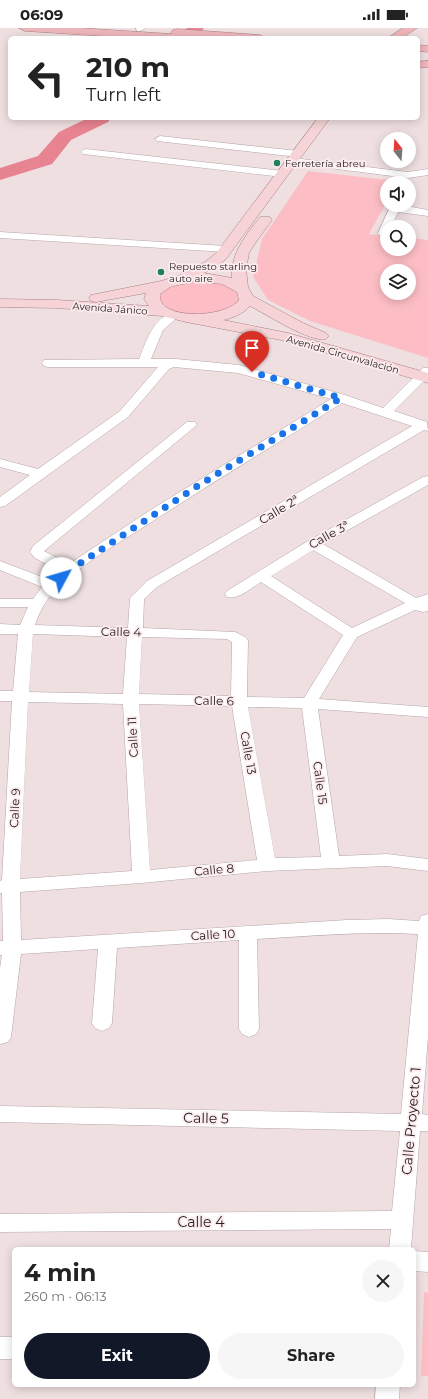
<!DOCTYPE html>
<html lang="en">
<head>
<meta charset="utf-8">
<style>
	body { margin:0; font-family:Montserrat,sans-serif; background:#f6f6f6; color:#222; height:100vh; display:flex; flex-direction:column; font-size:15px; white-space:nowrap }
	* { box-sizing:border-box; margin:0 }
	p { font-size:13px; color:#767676 }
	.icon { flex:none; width:22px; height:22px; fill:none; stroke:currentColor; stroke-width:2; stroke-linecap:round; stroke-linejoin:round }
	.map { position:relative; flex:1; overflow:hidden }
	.drawer { position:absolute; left:12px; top:1219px; width:404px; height:140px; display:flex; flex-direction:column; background:#fff; border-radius:6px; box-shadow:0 2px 10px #0003 }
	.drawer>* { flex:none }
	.top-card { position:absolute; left:8px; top:8px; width:412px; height:84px; border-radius:6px; box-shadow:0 2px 10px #0003; background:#fff; color:#222; overflow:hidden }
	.needle { width:26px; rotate:343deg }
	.fabs { position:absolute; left:380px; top:104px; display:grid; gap:8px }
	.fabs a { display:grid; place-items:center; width:36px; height:36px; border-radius:50%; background:#fff; box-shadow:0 2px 10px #0003; font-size:20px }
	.pin { position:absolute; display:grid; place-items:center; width:34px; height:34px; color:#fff; margin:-41px -17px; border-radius:50% 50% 50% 0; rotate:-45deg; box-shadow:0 0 4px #0007 }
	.pin .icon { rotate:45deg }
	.me { position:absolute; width:44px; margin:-22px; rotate:51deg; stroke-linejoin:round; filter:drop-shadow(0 0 3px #0008) }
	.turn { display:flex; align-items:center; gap:14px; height:84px; padding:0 12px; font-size:18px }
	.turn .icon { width:52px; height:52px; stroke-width:2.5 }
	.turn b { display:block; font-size:28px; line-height:34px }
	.round { display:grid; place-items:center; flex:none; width:42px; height:42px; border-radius:21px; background:#f6f6f6 }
	.summary { display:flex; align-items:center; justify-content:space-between; height:68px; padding:0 12px }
	h1 { font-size:24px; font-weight:700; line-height:30px }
	.action { display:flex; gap:8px; margin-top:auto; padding:8px 12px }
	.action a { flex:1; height:46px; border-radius:24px; background:#111827; color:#fff; font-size:16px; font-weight:700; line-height:46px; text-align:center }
	.action a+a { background:#f6f6f6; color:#222 }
	.status { display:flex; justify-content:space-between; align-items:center; height:28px; padding:0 20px; background:#fff; direction:ltr }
	.status svg { height:11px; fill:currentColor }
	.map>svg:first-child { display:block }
	.green { fill:#fcbec4; fill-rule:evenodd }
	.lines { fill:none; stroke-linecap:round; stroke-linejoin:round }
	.river { fill:#e88391; fill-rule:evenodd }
	.minor-casing { stroke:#b5a6a7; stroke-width:1 }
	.major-casing { stroke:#a88285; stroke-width:1 }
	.highway-casing { stroke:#a88285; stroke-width:1 }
	.minor { fill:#fff; fill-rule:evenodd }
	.major { fill:#f5d3d6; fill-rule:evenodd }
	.highway { fill:#eeb6bb; fill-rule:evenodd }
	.route { stroke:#1a73e8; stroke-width:7; stroke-dasharray:0 12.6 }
	.poi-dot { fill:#1c8059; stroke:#fcecee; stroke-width:1.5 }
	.labels { text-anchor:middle; stroke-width:3.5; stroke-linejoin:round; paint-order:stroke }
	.far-poi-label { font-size:10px; fill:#272122; stroke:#fcecee; text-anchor:start }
	.far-street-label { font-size:10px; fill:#272122; stroke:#fcecee }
	.street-label { font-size:12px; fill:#272122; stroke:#fcecee }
	.near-street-label { font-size:14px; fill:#272122; stroke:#fcecee }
</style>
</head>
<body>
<div class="status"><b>06:09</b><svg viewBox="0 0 49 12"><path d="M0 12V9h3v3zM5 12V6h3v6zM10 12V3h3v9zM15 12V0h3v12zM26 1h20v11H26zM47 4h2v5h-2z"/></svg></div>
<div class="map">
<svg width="428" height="1371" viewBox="0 0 428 1371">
	<rect width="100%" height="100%" fill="#efdfe1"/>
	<g class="green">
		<path d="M308 143 397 153V155H387V173L369 206 387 208V221H409V210L428 212V330L310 293 268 272 253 249 262 211ZM387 243H409V265H387Z"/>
		<path d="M203 252C217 254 230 256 239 267V273L224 284 197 288 172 283 160 273C158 255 189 253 203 252Z"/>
		<polygon points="424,1264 428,1265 428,1348 421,1348"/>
	</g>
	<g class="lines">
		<g class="river">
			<polygon points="187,0 204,0 195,10 178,10"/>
			<polygon points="88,90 111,90 108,94 71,112 52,136 0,152 0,140 38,128 59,104"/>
		</g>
		<g class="minor-casing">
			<g id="minor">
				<polygon points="136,0 144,0 144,1 140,3 137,3"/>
				<polygon points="160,108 298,123 303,126 298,129 157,113 155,111"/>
				<polygon points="86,121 283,143 288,146 283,149 83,126 81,124 83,122"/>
				<polygon points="293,130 408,144 428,141 428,147 408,150 290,135 288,133"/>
				<polygon points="391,177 401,177 428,182 428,188 398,184 391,199 387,199 387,207 379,207 378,205"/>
				<polygon points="0,204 226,218 231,221 226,224 0,210"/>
				<path d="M174 284 178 285 180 287 163 302 151 331H176L239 337 345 367 383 380 423 340H428V349L394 383 427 394 428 403 424 402 157 559 144 571 143 600 235 604 245 609 248 612 247 669 304 670 343 607 261 554C251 560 239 572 227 569L225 566 227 563 308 513 423 449 428 448V457L323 516 416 570 428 566V583L423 584 415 582 357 609 319 671 428 679V689L318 681 339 828 387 826 428 831V843L387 838 267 843 141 855 20 864 21 912 347 892 388 891 419 893 421 888 428 886V1009L422 1086 428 1087V1103H420L411 1221H389L391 1201 0 1204V1186L392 1183 400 1103 0 1094V1078L401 1086 418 906C364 903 311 908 257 911L259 1001 256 1006 249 1009 242 1006 239 1001V912L117 920 112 995 109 1000 102 1003 95 1000 92 995 98 921 21 926 11 1009 8 1014 0 1016V940L2 927H0V913H3L2 865H0V853L2 852 12 673H0V663H13L18 606H0V596L20 597 28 579H0V571H33L42 559 0 542V533L50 552 60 543 35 530 30 524 33 518 187 394H195L197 397 44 523 69 536 149 483 331 371 238 345 174 339 169 341 128 389 5 478 0 479V469L30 447 0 439V431L38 441 120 383 158 339H48L44 338 42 335 44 332 139 331C146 314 153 289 174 284ZM342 375 412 398 147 553 130 570 128 600 35 597C40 582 47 570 58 559 85 533 121 514 153 493 215 453 279 414 342 375ZM313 522 405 575 352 600 271 548ZM33 606 127 609 123 666 29 664ZM142 609 227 611 232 614 231 668 139 666ZM28 674 123 676 132 843 20 851ZM139 676 232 678 257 832 150 842ZM248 679 302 680 321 829 275 830Z"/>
				<polygon points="414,1223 428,1224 428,1244 414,1243"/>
				<rect x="0" y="1309" width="14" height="22"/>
				<polygon points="376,1357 400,1357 399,1371 375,1371"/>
			</g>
		</g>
		<g class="major-casing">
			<path id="major" d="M318 90H330L226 231 215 240 204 245 232 250C230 226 246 207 260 189H270L272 192 256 214 249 225 246 241 248 259 253 268 303 295 326 305 329 308 326 311C310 315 266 286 250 278 243 286 233 290 223 292L288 305 428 345V355L281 312 186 294 162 288 57 280 0 279V271L57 272 149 278 144 271 146 265 96 274 91 273 89 270 91 267 161 253 181 247 205 234 216 225ZM196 253 222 256 237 264 239 272C225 291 156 292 160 266L170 259Z"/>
		</g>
		<g class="highway-casing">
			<g id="highway">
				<polygon points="19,0 80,0 172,6 171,4 173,2 177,1 260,7 266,10 196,9 197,10 135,10 25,3"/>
				<polygon points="403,0 417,0 402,10 388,10"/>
				<polygon points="418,17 428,18 428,24 418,23"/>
				<polygon points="428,33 428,39 418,40 418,34"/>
			</g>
		</g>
		<use href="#minor" class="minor"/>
		<use href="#major" class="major"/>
		<use href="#highway" class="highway"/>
	</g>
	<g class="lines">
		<polyline class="route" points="61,550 70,542 196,459 341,370 252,344"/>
	</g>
	<g class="poi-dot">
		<circle cx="277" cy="135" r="4"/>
		<circle cx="161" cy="244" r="4"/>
	</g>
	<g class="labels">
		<g class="far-poi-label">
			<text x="285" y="139">Ferretería abreu</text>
			<text x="169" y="242">Repuesto starling<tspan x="169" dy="12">auto aire</tspan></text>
		</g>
		<g class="far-street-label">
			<text transform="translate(110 280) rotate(4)" y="4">Avenida Jánico</text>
			<text transform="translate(343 326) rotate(16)" y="4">Avenida Circunvalación</text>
		</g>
		<g class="street-label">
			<text transform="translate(279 482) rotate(-31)" y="4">Calle 2ª</text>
			<text transform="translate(329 507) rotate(-29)" y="4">Calle 3ª</text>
			<text transform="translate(121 604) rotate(1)" y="4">Calle 4</text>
			<text transform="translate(214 673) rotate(1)" y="4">Calle 6</text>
			<text transform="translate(133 709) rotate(-93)" y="4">Calle 11</text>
			<text transform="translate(248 725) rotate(80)" y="4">Calle 13</text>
			<text transform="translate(320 755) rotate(82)" y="4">Calle 15</text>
			<text transform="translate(15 780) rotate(-87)" y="4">Calle 9</text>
			<text transform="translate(214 842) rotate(-5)" y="4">Calle 8</text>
			<text transform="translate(213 907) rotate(-3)" y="4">Calle 10</text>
		</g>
		<g class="near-street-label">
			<text transform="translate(206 1090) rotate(1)" y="5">Calle 5</text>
			<text transform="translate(411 1093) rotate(-85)" y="5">Calle Proyecto 1</text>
			<text x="201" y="1199">Calle 4</text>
		</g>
	</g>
</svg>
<div class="fabs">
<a><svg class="needle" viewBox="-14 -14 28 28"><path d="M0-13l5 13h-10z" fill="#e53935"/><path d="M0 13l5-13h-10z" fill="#767676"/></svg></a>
<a><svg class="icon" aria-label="sound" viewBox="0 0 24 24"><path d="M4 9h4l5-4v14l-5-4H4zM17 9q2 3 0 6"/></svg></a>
<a><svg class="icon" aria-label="search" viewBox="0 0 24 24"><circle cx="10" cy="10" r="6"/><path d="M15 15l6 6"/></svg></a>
<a><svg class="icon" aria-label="layers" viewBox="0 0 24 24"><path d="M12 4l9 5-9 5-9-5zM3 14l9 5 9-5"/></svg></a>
</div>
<div class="pin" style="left:252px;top:344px;background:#d93025"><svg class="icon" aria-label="arrive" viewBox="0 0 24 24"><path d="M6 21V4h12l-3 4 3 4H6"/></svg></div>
<svg class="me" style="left:61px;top:550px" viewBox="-20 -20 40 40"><circle r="19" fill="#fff"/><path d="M0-13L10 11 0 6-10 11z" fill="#1a73e8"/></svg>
<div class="top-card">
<div class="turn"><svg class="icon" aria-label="left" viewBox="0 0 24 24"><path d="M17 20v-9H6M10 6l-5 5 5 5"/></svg><div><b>210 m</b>Turn left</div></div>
</div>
<section class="drawer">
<div class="summary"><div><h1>4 min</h1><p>260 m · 06:13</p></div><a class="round"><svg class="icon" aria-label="close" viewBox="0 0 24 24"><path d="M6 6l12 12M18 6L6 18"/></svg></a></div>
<div class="action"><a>Exit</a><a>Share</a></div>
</section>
</div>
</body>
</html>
